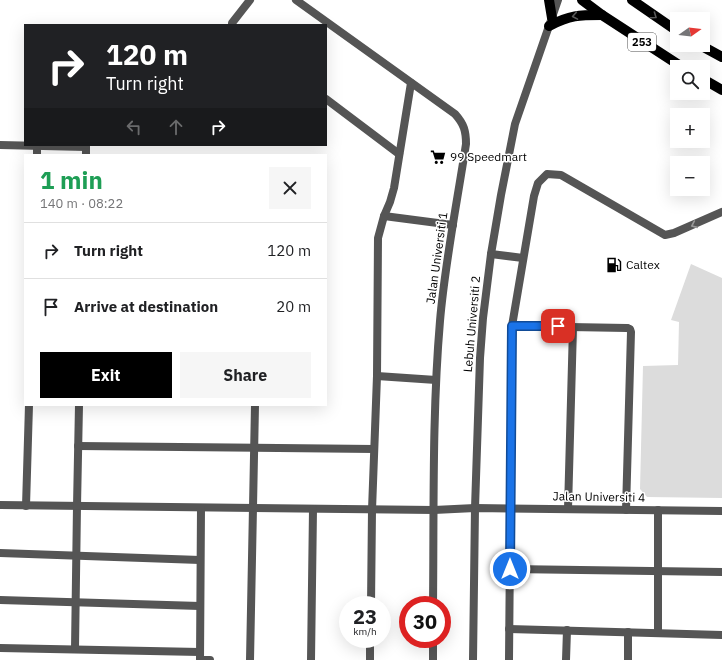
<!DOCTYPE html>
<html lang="en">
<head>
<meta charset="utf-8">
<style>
	body { margin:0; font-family:"IBM Plex Sans",sans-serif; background:#f6f6f6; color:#202124; height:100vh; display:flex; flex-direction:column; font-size:15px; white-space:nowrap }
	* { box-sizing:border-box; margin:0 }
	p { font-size:13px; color:#757577 }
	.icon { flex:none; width:22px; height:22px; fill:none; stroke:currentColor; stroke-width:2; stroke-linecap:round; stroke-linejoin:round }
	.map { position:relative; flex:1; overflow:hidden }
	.sheet { position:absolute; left:24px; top:154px; width:303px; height:252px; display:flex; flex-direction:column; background:#fff; border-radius:0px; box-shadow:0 4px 16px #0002 }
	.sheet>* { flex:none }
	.banner { position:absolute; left:24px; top:24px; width:303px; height:122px; border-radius:0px; box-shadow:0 4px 16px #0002; background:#202124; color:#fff; overflow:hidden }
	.needle { width:26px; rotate:76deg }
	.fabs { position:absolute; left:670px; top:12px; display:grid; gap:8px }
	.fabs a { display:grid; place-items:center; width:40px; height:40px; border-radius:0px; background:#fff; box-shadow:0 4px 16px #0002; font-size:20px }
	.speed { position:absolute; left:339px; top:596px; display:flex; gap:8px; font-size:20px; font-weight:700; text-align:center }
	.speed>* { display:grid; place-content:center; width:52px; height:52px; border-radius:50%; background:#fff; box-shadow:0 4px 16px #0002; line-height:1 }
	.speed small { font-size:10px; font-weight:400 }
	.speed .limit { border:6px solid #d22; background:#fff; color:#111 }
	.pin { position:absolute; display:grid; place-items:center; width:34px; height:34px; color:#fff; margin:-17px; border-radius:8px; box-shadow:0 2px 6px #0006 }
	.me { position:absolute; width:44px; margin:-22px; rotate:0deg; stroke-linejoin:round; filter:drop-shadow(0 0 3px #0008) }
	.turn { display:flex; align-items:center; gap:14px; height:84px; padding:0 16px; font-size:18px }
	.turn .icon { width:52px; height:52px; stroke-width:2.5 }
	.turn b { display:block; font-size:28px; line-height:34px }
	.lanes { display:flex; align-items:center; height:38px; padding:0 16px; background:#0003; justify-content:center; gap:20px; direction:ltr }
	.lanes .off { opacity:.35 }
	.round { display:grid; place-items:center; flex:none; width:42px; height:42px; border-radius:0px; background:#f6f6f6 }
	.headline { display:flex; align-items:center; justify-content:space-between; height:68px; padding:0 16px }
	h1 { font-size:24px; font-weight:700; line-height:30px; color:#1e9e55 }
	.button { display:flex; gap:8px; margin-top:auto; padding:8px 16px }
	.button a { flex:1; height:46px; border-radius:0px; background:#000; color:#fff; font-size:16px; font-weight:700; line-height:46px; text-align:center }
	.button a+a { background:#f6f6f6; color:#202124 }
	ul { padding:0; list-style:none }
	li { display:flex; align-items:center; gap:12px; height:56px; padding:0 16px; border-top:1px solid #e0e0e0 }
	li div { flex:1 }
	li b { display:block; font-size:15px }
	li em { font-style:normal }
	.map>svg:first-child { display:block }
	.green { fill:#dcdcdc }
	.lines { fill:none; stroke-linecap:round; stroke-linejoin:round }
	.lane { stroke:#555; stroke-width:8 }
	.street { stroke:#555; stroke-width:8 }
	.primary { stroke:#000; stroke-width:10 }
	.oneway { stroke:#595959 }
	.oneway2 { stroke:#999 }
	.route-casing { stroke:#114b97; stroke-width:10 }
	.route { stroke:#1a73e8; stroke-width:7 }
	.labels { text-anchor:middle; stroke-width:3; stroke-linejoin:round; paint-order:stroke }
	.shield { fill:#fff; stroke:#4c4c4c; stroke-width:1 }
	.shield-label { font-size:11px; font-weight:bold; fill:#000 }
	.poi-label { font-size:12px; fill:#000; stroke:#fff; text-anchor:start }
	.street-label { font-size:12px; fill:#000; stroke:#fff }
</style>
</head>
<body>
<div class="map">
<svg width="722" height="660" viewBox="0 0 722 660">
	<rect width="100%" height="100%" fill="#fff"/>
	<polygon class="green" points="691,264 722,278 722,498 647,497 640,489 643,366 678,365 679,322 671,320"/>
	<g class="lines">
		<g class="lane">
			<polyline points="232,25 232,23 250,0"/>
			<polyline points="326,99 399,154"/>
			<polyline points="0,145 86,147"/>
			<polyline points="37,155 37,146"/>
			<polyline points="384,216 453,225"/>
			<polyline points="491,254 523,258"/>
			<polyline points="627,328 512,326 534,196 538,183 547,174 561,175 665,235 674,233 722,212"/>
			<polyline points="377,376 436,380"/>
			<polyline points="78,446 374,449"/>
			<polyline points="26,506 29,405"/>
			<polyline points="568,509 573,327"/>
			<polyline points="0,553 200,560"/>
			<polyline points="510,569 722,572"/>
			<polyline points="371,605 372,510 377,376 378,238 384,216 390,202 394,188 411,83"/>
			<polyline points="658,633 658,510"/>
			<polyline points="0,648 200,652"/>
			<polyline points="75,649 77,506"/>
			<polyline points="200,660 210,660"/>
			<polyline points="250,660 255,405"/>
			<polyline points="370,660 370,639"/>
			<polyline points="566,660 567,630"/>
		</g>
		<g class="street">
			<path d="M296 0 455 114C464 124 466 131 466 144 457 203 445 262 440 321 432 415 434 510 433 605"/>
			<polyline points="86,155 86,147"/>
			<polyline points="0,505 434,510 475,508 722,511"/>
			<polyline points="77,506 79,405"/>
			<polyline points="626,510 631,332 630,329 627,328"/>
			<polyline points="0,600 200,606"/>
			<polyline points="509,629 722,635"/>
			<polyline points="200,660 201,508"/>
			<polyline points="311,660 313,509"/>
			<polyline points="433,660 433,639"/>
			<polyline points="473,660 475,508 480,358 483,318 491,254 501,195 515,124 558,0"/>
			<polyline points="509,660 512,326"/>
			<polyline points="628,660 628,632"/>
		</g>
		<g class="primary">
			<polyline points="549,0 552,18"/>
			<polyline points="582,0 602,15 682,67"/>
			<polyline points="632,0 677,31"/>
			<path d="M549 26C570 15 579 15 602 15"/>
			<polyline points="700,45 722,57"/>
			<polyline points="703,79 722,90"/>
		</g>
	</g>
	<defs><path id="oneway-chevron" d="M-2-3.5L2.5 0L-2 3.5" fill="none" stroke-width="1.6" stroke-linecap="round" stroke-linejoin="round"/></defs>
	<g class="oneway">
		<use href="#oneway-chevron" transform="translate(575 16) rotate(170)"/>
		<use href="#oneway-chevron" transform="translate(654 16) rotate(35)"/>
	</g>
	<use class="oneway2" href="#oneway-chevron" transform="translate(694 225) rotate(156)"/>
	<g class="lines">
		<g class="route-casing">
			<polyline id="route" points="510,569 512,326 558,326"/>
		</g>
		<use href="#route" class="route"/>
	</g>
	<defs>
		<g id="supermarket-bare" transform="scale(1.2)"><path d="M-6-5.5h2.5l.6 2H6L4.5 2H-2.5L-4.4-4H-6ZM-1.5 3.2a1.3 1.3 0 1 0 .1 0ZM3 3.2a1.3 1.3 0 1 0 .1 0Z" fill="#000" stroke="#fff" stroke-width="2.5" paint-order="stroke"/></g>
		<g id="fuel-bare" transform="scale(1.2)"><path d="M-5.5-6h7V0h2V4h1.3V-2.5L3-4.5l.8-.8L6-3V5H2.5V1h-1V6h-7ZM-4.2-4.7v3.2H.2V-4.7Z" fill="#000" stroke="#fff" stroke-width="2.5" paint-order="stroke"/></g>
	</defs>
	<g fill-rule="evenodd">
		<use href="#supermarket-bare" x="438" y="157"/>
		<use href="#fuel-bare" x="614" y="265"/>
	</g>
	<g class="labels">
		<rect class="shield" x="628" y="33" width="28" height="18" rx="3"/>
		<g class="shield-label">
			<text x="642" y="46">253</text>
		</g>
		<g class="poi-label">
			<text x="450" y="161">99 Speedmart</text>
			<text x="626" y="269">Caltex</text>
		</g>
		<g class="street-label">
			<text transform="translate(437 258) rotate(-82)" y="4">Jalan Universiti 1</text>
			<text transform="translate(472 324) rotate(-85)" y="4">Lebuh Universiti 2</text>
			<text transform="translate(599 497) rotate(1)" y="4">Jalan Universiti 4</text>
		</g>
	</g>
</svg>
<div class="fabs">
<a><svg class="needle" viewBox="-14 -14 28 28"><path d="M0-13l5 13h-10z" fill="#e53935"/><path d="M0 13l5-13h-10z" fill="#757577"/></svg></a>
<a><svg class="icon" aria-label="search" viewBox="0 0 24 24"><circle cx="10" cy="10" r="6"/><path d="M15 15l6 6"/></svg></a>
<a>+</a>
<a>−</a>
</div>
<div class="speed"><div>23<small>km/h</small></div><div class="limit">30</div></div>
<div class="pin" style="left:558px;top:326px;background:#d93025"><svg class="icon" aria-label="arrive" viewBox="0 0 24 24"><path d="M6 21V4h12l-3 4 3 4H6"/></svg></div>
<svg class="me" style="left:510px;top:569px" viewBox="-20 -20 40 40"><circle r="17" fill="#1a73e8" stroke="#fff" stroke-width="3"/><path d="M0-11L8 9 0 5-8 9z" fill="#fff"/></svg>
<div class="banner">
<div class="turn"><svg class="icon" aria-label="right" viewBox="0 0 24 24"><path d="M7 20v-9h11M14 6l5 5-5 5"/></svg><div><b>120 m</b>Turn right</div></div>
<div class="lanes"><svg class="icon off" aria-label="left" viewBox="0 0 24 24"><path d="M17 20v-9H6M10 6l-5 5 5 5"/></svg><svg class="icon off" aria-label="ahead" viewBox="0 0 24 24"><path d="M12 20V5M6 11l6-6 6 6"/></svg><svg class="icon" aria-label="right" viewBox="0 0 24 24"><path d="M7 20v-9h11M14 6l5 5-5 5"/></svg></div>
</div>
<section class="sheet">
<div class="headline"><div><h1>1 min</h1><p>140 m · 08:22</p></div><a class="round"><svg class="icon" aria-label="close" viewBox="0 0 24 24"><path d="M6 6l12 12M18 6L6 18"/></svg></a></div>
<ul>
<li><svg class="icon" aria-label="right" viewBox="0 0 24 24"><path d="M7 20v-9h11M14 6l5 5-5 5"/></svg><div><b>Turn right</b></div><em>120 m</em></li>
<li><svg class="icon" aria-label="arrive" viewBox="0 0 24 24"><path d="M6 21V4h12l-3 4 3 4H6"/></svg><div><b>Arrive at destination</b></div><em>20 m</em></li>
</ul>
<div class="button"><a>Exit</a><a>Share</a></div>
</section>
</div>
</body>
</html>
